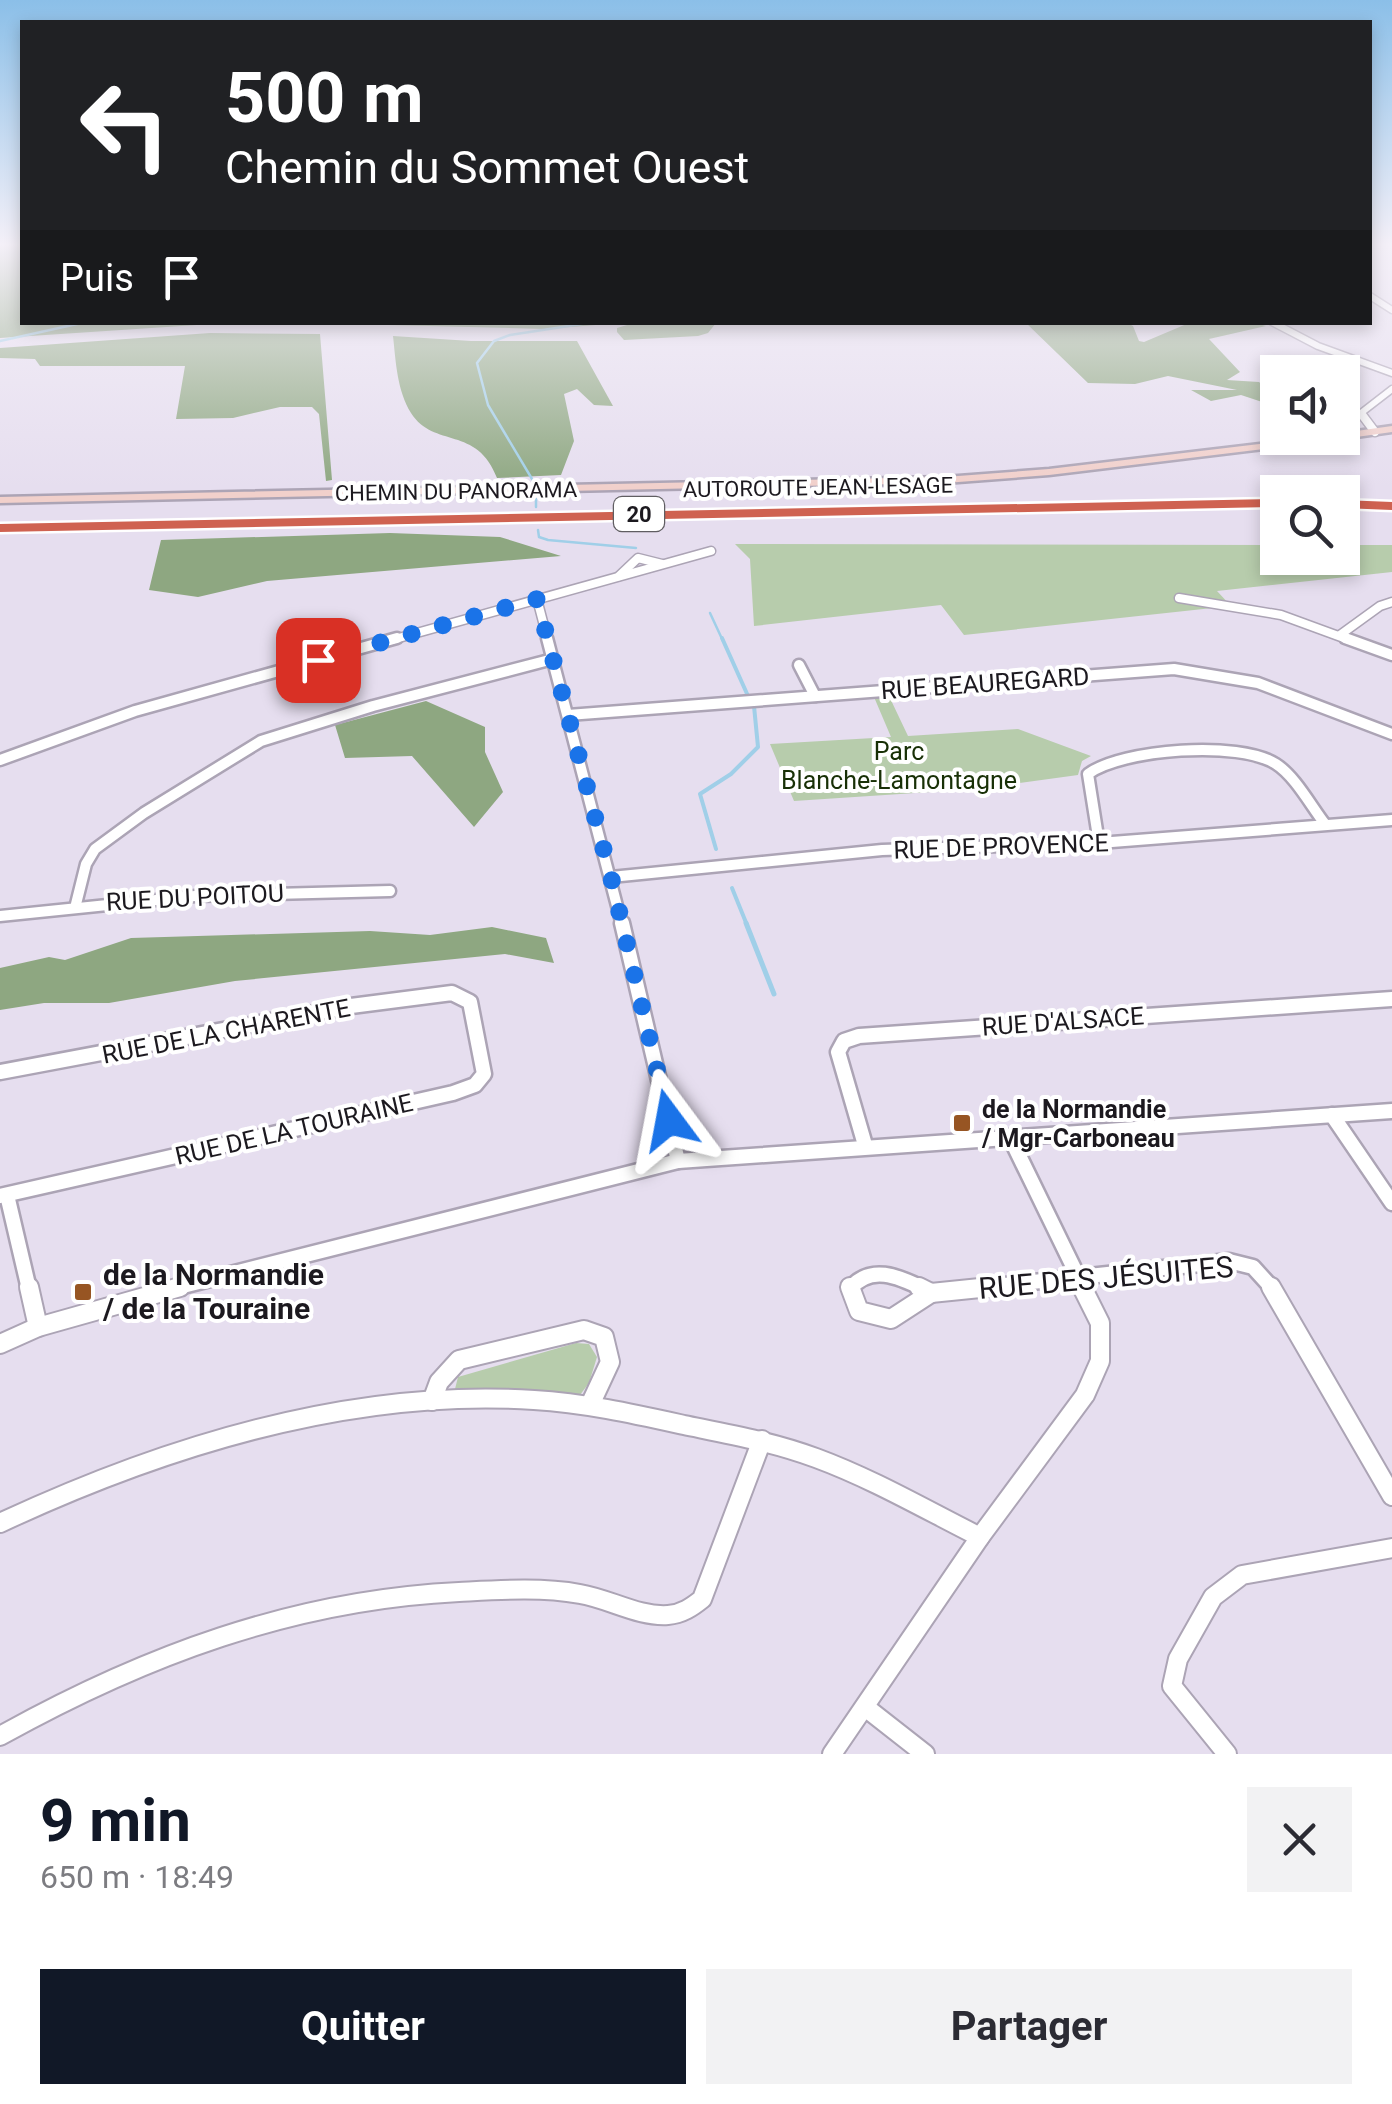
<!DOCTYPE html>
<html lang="fr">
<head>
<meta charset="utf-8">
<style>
	body { margin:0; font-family:Roboto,sans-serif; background:#f2f2f3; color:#2b2b33; height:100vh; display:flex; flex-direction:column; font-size:38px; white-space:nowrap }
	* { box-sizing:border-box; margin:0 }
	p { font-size:32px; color:#7c7c81 }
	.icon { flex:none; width:55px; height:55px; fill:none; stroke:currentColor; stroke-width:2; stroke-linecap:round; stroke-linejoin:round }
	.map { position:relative; height:1754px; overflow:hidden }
	.side { display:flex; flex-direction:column; background:#fff; flex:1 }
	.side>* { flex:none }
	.banner { position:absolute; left:20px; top:20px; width:1352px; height:305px; border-radius:0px; box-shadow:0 5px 15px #0003; background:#202124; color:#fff; overflow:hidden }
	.tools { position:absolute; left:1260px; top:355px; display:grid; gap:20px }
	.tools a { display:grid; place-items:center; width:100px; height:100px; border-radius:0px; background:#fff; box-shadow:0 5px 15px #0003; font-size:50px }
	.pin { position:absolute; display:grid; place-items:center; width:85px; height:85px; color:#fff; margin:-42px; border-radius:20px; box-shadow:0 5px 15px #0006 }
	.me { position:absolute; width:110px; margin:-55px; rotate:347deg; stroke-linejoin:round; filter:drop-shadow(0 0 8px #0008) }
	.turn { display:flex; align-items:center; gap:35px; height:210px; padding:0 40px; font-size:45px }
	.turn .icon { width:130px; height:130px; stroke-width:2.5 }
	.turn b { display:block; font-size:70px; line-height:85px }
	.then { display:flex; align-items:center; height:95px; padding:0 40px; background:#0003; gap:20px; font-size:38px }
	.round { display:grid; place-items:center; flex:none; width:105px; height:105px; border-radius:0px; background:#f2f2f3 }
	.summary { display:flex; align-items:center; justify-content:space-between; height:170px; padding:0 40px }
	h1 { font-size:60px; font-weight:700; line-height:75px; color:#111827 }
	.cta { display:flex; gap:20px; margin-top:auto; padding:20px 40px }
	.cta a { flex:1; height:115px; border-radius:0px; background:#111827; color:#fff; font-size:40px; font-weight:700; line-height:115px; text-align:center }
	.cta a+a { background:#f2f2f3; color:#2b2b33 }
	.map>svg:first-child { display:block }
	.green { fill:#b7ccac }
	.forest { fill:#8ea781 }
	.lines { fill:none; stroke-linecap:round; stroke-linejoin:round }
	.stream-far2 { stroke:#a0cfe8; stroke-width:2.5 }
	.stream-far1 { stroke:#a0cfe8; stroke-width:4 }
	.stream { stroke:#a0cfe8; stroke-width:5 }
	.street-far4-casing { stroke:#aca4b5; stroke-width:9 }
	.street-far3-casing { stroke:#aca4b5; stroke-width:11 }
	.street-far2-casing { stroke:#aca4b5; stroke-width:15 }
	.street-far1-casing { stroke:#aca4b5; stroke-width:19 }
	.street-casing { stroke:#aca4b5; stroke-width:22 }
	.secondary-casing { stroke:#aca4b5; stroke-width:5 }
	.highway-casing { stroke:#fff; stroke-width:5 }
	.street-far4 { stroke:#fff; stroke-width:6 }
	.street-far3 { stroke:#fff; stroke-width:8 }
	.street-far2 { stroke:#fff; stroke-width:10 }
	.street-far1 { stroke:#fff; stroke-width:14 }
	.street { stroke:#fff; stroke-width:18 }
	.secondary { fill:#f1d0cb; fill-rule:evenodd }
	.highway { fill:#cf6251; fill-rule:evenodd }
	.route { stroke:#1a73e8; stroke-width:18; stroke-dasharray:0 32.4 }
	.poi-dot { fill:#975523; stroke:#fff; stroke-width:4 }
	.labels { text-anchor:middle; stroke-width:8; stroke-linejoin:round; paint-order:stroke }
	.far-street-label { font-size:22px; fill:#1c191f; stroke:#fff }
	.shield { fill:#fff; stroke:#605e62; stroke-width:2.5 }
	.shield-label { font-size:22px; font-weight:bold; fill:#1c191f }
	.street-label { font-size:25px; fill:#1c191f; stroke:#fff }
	.park-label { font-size:25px; fill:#183006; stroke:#fff }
	.poi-label { font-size:25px; font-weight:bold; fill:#1c191f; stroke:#fff; text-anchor:start }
	.near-poi-label { font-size:30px; font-weight:bold; fill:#1c191f; stroke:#fff; text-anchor:start }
	.near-street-label { font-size:30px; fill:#1c191f; stroke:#fff }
</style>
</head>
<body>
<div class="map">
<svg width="1392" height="1754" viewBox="0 0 1392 1754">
	<rect width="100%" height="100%" fill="#e6deef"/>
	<g class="green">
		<polygon points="735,544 1277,545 1278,558 1342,558 1343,545 1392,545 1392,572 1217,591 1231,606 964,635 941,605 754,626 750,559"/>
		<polygon points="889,696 908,736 1018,729 1091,756 1082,761 1078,775 976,789 794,801 770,744 891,737 874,697"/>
		<polygon points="576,1343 589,1344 597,1357 589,1383 580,1395 460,1392 455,1389 458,1377"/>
	</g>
	<g class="forest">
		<polygon points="0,244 22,244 22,322 227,323 0,338"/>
		<polygon points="1252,322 1266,326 1209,339 1240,372 1227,380 1259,382 1277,397 1277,407 1241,395 1211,401 1191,390 1237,390 1168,376 1135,384 1088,383 1026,323 1127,323 1133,326 1139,341 1144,342 1189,323"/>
		<polygon points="307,323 716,323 708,333 698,336 624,340 617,332 617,328 627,325 621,323 545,329"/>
		<polygon points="210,333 320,334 332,480 326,481 319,414 312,407 280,407 233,418 176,419 185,366 40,366 35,359 0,358 0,348"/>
		<path d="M393 336 471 341H577L613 406 594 405 577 389 564 394 574 441 561 475 497 478C477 425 434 449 411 413 397 390 396 363 393 336Z"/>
		<polygon points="390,533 500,537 561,556 267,581 198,597 149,590 161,540"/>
		<polygon points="426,701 485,727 485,752 503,792 474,827 412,756 345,758 335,725"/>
		<polygon points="492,927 546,938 554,963 505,954 235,981 109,1003 44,1003 0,1010 0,968 49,957 65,960 131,938 370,931 430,935"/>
	</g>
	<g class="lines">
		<g class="stream-far2">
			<polyline points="0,341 86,322"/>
			<polyline points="535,484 488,405 477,363 494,341 510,335 595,322"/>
			<polyline points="536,499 536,507"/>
			<polyline points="538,530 539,537 548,540 636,548"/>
			<polyline points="710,613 723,641"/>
		</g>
		<g class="stream-far1">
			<polyline points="722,638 748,696"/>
			<polyline points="716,849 700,794 731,774 758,747 754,706"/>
			<polyline points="732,888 747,925"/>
		</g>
		<polyline class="stream" points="746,923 774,994"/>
		<g class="street-far4-casing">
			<g id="street-far4">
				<polyline points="1370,296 1392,310"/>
				<polyline points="1272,322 1318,346 1392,373"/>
				<polyline points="1365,419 1361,413 1392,389"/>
			</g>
		</g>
		<g class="street-far3-casing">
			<g id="street-far3">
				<polyline points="1363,416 1375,432"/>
				<polyline points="619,576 638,558 662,564"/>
				<polyline points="1179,598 1281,615 1352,641"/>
				<polyline points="537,599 548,641"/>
				<polyline points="1340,635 1380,606 1392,602"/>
				<polyline points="388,641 711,551"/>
			</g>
		</g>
		<g class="street-far2-casing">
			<g id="street-far2">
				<polyline points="547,638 622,925"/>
				<polyline points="1345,638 1392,655"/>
				<polyline points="799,665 815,696"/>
				<polyline points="568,715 1174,669 1258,683 1392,734"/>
				<polyline points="0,760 135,711 397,638"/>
				<path d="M1099 843 1088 774C1122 749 1239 740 1276 764 1295 776 1311 806 1325 824"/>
				<polyline points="611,877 882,850 1099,843 1392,820"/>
				<polyline points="76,904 86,864 95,849 144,813 261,741 373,706 553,659"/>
				<polyline points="0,916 195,896 390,891"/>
			</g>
		</g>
		<g class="street-far1-casing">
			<g id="street-far1">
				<polyline points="622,923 678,1161"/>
				<polyline points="0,1072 351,1006 452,993 470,1002 484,1074 475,1085 453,1093 0,1196"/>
				<polyline points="1332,1115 1392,1203"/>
				<polyline points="1010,1137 1084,1289"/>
				<polyline points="865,1145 838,1052 844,1041 859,1036 1392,999"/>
				<polyline points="7,1195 29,1289"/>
				<polyline points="171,1289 678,1161 1392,1111"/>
				<path d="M850 1289C870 1264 898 1276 924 1289"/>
				<polyline points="967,1289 1229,1261 1253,1267 1273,1289"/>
			</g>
		</g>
		<g class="street-casing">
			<g id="street">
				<polyline points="29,1287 38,1327"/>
				<polyline points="850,1287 859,1311 891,1319 931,1293"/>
				<polyline points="919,1287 931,1293"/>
				<polyline points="1271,1287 1392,1496"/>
				<polyline points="931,1293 990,1287"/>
				<polyline points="0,1344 38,1327 180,1287"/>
				<polyline points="432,1401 439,1382 459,1360 584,1330 604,1337 610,1362 590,1405"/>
				<path d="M0 1523C165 1446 350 1388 534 1400 585 1403 634 1414 684 1425 728 1434 773 1442 816 1458 873 1479 926 1510 980 1537"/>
				<polyline points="865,1707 925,1754"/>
				<path d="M0 1736C144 1656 293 1600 459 1592 499 1590 541 1587 580 1594 610 1599 638 1617 668 1615 682 1614 692 1607 702 1599L762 1440"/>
				<polyline points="832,1754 980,1537 1085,1395 1100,1361 1100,1323 1082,1287"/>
				<polyline points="1227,1754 1172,1686 1178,1659 1213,1597 1242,1575 1392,1548"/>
			</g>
		</g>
		<g class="secondary-casing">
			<g id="secondary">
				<polygon points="1392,426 1392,432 1342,439 1338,438 1342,438 1342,433"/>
				<polygon points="1309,438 1334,438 1329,441 1049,475 945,483 0,503 0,497 945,477 1049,469"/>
			</g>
		</g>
		<g class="highway-casing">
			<g id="highway">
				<polygon points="1278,499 1278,507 0,532 0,524"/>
				<polygon points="1342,500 1392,502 1392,510 1342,508"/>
			</g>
		</g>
		<use href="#street-far4" class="street-far4"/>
		<use href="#street-far3" class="street-far3"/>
		<use href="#street-far2" class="street-far2"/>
		<use href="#street-far1" class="street-far1"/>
		<use href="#street" class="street"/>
		<use href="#secondary" class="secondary"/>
		<use href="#highway" class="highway"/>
	</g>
	<linearGradient id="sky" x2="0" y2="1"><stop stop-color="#8bbfe8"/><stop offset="0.5" stop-color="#f4f0f8"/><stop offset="1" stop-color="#f4f0f8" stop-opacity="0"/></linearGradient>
	<rect width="1392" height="489" fill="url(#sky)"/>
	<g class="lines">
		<polyline class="route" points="318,660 537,599 611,877 669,1120"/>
	</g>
	<g class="poi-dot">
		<rect x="952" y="1113" width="20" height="20" rx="5"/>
		<rect x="73" y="1282" width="20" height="20" rx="5"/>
	</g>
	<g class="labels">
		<g class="far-street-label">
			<text transform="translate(818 487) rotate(-1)" y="8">AUTOROUTE JEAN-LESAGE</text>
			<text transform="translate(456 491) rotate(-1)" y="8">CHEMIN DU PANORAMA</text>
		</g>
		<rect class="shield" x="614" y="497" width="50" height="34" rx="8"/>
		<g class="shield-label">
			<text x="639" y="522">20</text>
		</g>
		<g class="street-label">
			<text transform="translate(985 683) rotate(-4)" y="9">RUE BEAUREGARD</text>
			<text transform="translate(1001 846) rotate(-2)" y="9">RUE DE PROVENCE</text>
			<text transform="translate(195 897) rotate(-3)" y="9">RUE DU POITOU</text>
			<text transform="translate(1063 1021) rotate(-4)" y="9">RUE D'ALSACE</text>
			<text transform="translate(226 1031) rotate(-11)" y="9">RUE DE LA CHARENTE</text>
			<text transform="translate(294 1129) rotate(-13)" y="9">RUE DE LA TOURAINE</text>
		</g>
		<g class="park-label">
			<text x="899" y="760">Parc<tspan x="899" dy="29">Blanche-Lamontagne</tspan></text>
		</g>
		<g class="poi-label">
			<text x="982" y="1118">de la Normandie<tspan x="982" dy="29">/ Mgr-Carboneau</tspan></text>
		</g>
		<g class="near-poi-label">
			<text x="103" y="1285">de la Normandie<tspan x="103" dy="34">/ de la Touraine</tspan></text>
		</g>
		<g class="near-street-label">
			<text transform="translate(1106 1278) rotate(-5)" y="10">RUE DES JÉSUITES</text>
		</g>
	</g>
</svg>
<div class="tools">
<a><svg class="icon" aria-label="sound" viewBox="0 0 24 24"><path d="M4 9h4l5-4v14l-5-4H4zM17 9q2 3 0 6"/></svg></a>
<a><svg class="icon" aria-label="search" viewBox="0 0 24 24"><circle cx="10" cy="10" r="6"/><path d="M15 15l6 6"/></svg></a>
</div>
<div class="pin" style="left:318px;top:660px;background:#d93025"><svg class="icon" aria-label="arrive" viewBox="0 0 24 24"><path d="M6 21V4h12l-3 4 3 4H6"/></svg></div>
<svg class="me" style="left:669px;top:1120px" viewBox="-20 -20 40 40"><path d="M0-17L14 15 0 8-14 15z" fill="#1a73e8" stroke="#fff" stroke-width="4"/></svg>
<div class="banner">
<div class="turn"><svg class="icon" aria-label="left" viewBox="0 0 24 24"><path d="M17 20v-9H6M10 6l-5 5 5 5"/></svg><div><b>500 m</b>Chemin du Sommet Ouest</div></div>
<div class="then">Puis<svg class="icon" aria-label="arrive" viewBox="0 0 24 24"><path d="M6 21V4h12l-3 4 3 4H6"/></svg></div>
</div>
</div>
<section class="side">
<div class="summary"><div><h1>9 min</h1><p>650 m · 18:49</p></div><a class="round"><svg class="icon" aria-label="close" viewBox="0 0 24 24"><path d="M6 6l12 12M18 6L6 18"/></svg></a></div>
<div class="cta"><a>Quitter</a><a>Partager</a></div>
</section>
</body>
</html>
